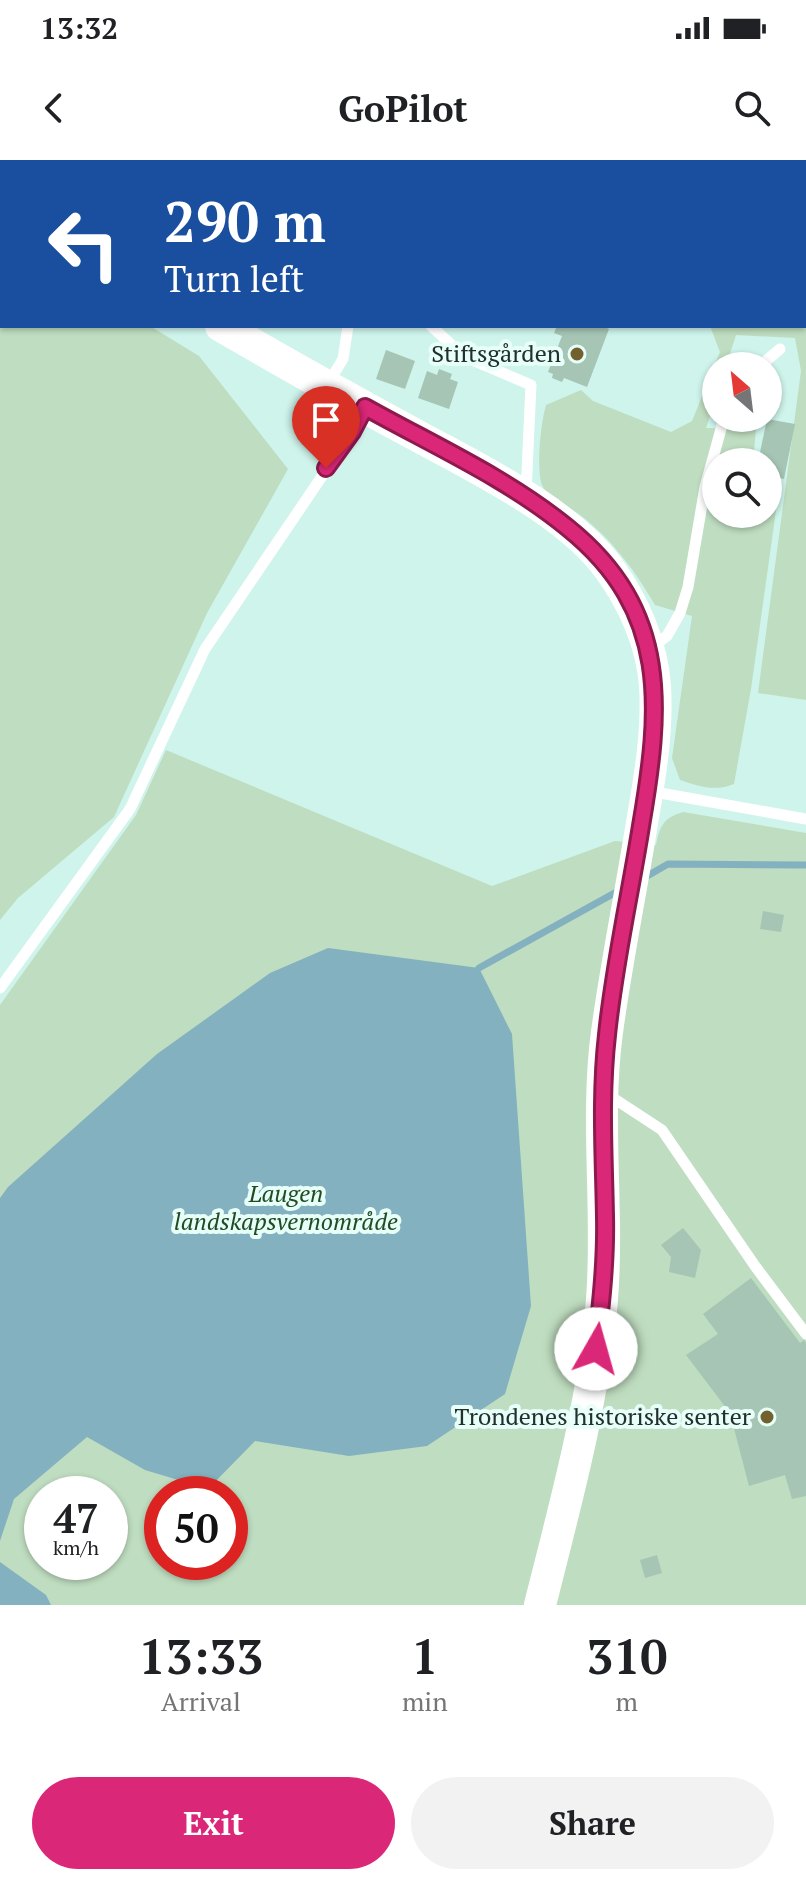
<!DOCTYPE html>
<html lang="en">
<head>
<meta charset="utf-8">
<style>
	body { margin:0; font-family:"PT Serif",serif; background:#f2f2f2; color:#202124; height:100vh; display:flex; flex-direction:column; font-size:30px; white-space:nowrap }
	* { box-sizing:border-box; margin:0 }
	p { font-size:26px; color:#757577 }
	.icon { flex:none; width:44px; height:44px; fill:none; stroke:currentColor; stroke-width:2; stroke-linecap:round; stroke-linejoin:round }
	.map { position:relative; height:1445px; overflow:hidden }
	.sheet { display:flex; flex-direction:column; background:#fff; flex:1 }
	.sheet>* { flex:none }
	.banner { position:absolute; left:0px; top:0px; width:806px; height:168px; box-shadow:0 2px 6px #0004; background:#1a4fa0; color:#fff; overflow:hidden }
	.needle { width:52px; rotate:332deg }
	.fabs { position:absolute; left:702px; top:192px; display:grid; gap:16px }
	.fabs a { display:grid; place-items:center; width:80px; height:80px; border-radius:50%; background:#fff; box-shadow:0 2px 6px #0004; font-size:40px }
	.speed { position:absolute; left:24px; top:1316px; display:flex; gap:16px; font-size:40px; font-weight:700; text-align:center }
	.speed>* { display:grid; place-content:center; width:104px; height:104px; border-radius:50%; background:#fff; box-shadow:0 2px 6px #0004; line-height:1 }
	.speed small { font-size:20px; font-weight:400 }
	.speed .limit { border:12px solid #d22; background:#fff; color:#111 }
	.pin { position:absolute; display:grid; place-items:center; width:68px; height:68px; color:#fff; margin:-82px -34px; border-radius:50% 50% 50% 0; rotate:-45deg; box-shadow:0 0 8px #0007 }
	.pin .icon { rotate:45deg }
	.me { position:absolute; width:88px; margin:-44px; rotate:7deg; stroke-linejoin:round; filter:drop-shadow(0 0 6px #0008) }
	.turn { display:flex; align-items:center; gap:28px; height:168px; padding:0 32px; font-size:36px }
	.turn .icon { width:104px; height:104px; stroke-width:2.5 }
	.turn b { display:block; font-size:56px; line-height:68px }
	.eta { display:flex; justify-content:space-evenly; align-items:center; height:136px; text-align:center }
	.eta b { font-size:48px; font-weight:800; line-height:56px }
	.primary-button { display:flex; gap:16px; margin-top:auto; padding:16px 32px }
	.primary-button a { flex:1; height:92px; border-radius:48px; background:#db2777; color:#fff; font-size:32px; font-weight:800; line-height:92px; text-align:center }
	.primary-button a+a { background:#f2f2f2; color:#202124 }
	.status { display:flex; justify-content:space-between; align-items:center; height:56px; padding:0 40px; background:#fff; direction:ltr }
	.status svg { height:22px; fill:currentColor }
	header { display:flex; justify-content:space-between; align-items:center; height:104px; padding:0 32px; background:#fff; font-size:36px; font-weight:800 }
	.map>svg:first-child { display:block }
	.green { fill:#bfddc0; fill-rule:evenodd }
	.water { fill:#83b1bf }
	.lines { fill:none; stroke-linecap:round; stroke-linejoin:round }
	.stream { stroke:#83b1bf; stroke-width:7 }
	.building { fill:#a6c5b5 }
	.service { stroke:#fff; stroke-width:11 }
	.secondary { stroke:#fff; stroke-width:32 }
	.route-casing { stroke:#8e194d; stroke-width:20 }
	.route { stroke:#db2777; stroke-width:14 }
	.poi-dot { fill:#72612f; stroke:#e7fef9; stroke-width:3 }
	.labels { text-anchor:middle; stroke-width:8; stroke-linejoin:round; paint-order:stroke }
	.poi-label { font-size:24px; fill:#21302d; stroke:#e7fef9; text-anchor:end }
	.park-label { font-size:24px; font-style:italic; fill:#204c24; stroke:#e7fef9 }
</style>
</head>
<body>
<div class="status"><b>13:32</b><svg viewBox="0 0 49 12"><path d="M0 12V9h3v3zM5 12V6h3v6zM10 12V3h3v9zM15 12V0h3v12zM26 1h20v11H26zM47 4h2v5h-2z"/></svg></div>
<header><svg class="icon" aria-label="back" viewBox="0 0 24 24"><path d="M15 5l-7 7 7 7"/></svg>GoPilot<svg class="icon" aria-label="search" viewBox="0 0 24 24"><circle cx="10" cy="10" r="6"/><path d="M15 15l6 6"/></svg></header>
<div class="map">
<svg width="806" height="1445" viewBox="0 0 806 1445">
	<rect width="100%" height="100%" fill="#cef4ec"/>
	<g class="green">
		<path d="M287 0H806V540L758 533 801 211 795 178 736 175 726 206H716V238L706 268 756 269 753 302H716V354H768V319L780 322 751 529 734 624C714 632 699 626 680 620L672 598 692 456 655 445C636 412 612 379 580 355 569 346 548 340 542 325 536 308 541 262 546 245L581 230 593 241 671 272 692 261 720 192 710 166H804V2Z"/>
		<polygon points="0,140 2,166 150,166 199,196 288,309 207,453 114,657 18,738 0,760"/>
		<path d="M166 590 492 726 615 681 656 685C660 666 663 658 683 652L806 673V1445H0V845L136 655ZM42 1334H110V1402H42ZM162 1334H230V1402H162Z"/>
	</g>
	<g class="water">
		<polygon points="328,788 479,808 512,874 531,1146 505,1234 427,1286 349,1296 255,1281 208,1329 145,1310 87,1277 14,1339 0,1381 0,1038 8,1027 157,894 270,813"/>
		<polygon points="0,1402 46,1435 51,1445 0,1445"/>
	</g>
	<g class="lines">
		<g class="stream">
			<polyline points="642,719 668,704 806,705"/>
			<polyline points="479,808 620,730"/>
		</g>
	</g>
	<g class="building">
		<polygon points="557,166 602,166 609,169 587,227 564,218 562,222 552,218 553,214 548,212 562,176 554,173"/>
		<polygon points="386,190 415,201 405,229 376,219"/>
		<polygon points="439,209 452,214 450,219 458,222 449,249 418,238 427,211 437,215"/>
		<polygon points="767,259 795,264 784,319 768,315 768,302 758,302"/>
		<polygon points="763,751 784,755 781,772 760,769"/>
		<polygon points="683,1068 701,1090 695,1118 669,1112 671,1097 661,1085"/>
		<polygon points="751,1118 800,1183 804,1180 806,1183 806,1336 792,1339 785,1315 749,1326 730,1253 686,1195 718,1174 703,1154"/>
		<polygon points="657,1395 662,1413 645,1418 640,1400"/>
	</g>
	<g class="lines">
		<g class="service">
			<polyline points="355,2 356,0"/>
			<polyline points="431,166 465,197 531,225 526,333"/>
			<polyline points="760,206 780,189"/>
			<polyline points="329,222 343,199 348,166"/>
			<polyline points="652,487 667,476 680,453 688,427 705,327 724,258"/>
			<polyline points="649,631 806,659"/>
			<polyline points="0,828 130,649 205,489 352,272 364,252"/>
			<polyline points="607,934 662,970 755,1106 806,1174"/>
		</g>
		<g class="secondary">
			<polyline points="0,44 2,45"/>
			<path d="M221 166C285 203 349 239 414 274 476 308 565 350 608 407 633 441 652 483 655 526 658 574 649 622 641 669 630 737 616 805 607 872 595 961 609 1050 602 1139 594 1242 565 1345 540 1445"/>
		</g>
	</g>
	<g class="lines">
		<g class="route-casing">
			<path id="route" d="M326 308 352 272 365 247C433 285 507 318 568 368 671 451 661 549 641 666 630 735 614 805 607 875 600 936 604 996 605 1057 606 1101 601 1145 596 1189"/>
		</g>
		<use href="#route" class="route"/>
	</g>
	<g class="poi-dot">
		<circle cx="577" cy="194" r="8"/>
		<circle cx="767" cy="1257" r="8"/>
	</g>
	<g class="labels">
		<g class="poi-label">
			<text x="561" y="202">Stiftsgården</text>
			<text x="751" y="1265">Trondenes historiske senter</text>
		</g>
		<g class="park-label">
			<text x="286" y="1042">Laugen<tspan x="286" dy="28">landskapsvernområde</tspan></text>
		</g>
	</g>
</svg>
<div class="fabs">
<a><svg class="needle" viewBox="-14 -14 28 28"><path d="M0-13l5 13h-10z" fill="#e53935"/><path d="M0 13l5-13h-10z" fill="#757577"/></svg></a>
<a><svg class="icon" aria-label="search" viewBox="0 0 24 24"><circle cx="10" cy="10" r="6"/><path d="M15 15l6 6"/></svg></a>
</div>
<div class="speed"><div>47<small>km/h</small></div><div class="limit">50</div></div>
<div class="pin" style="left:326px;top:308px;background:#d93025"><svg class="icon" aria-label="arrive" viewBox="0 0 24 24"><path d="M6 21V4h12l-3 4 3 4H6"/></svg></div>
<svg class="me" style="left:596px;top:1189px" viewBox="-20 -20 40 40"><circle r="19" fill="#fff"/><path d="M0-13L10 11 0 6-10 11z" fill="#db2777"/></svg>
<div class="banner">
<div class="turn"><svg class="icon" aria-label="left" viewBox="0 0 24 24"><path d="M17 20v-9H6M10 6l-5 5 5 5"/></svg><div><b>290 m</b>Turn left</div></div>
</div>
</div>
<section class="sheet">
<div class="eta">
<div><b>13:33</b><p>Arrival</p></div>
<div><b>1</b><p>min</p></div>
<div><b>310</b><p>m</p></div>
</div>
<div class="primary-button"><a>Exit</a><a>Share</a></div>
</section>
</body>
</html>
